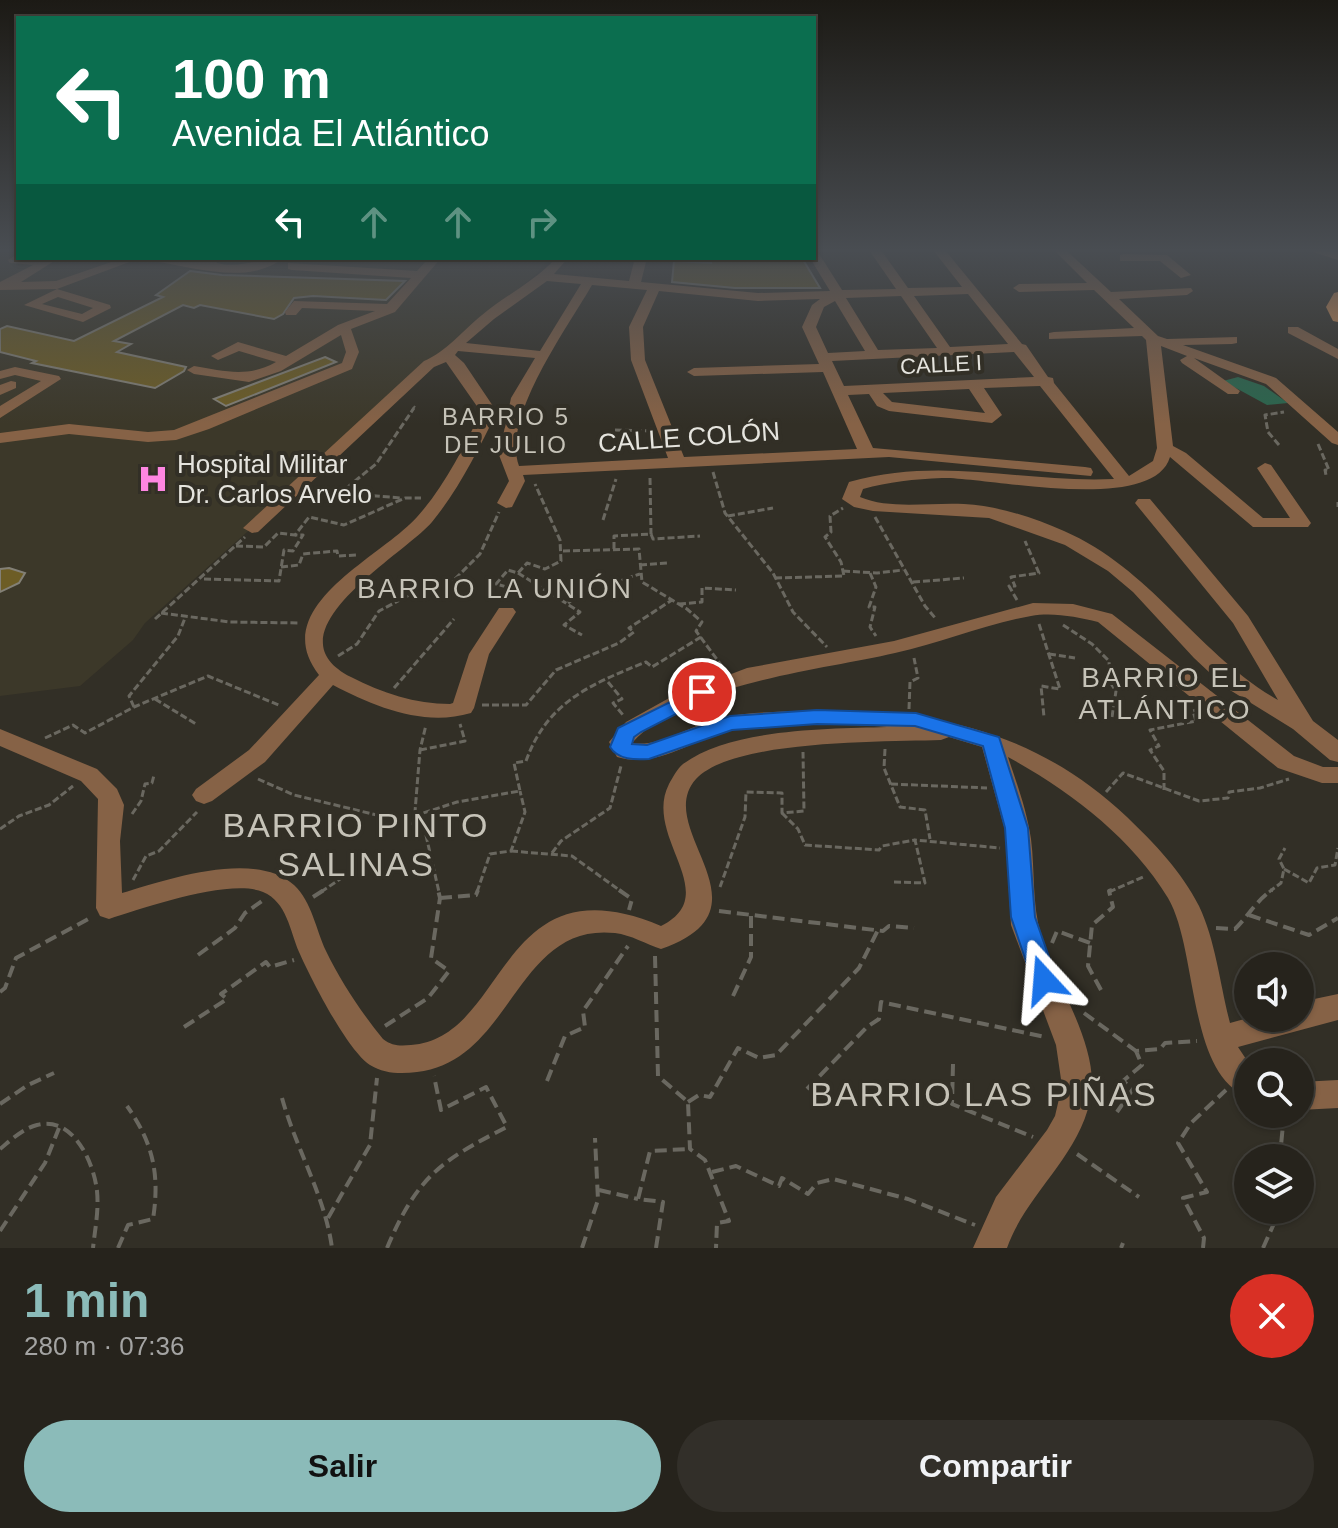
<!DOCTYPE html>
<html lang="es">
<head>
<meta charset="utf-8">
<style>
	body { margin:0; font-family:Helvetica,sans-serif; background:#322f29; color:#f1f3f6; height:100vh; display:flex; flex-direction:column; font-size:30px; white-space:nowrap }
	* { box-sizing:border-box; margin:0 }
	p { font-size:26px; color:#a4a4a3 }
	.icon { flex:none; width:44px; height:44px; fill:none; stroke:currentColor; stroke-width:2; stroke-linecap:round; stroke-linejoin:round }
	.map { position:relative; height:1248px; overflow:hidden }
	.panel { display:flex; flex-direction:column; background:#26231c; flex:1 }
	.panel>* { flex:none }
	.guide { position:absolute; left:16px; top:16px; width:800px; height:244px; border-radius:0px; box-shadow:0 2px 6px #0004,0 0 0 2px #42403b; background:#0b6e4f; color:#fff; overflow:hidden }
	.buttons { position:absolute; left:1234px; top:952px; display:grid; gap:16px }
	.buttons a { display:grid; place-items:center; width:80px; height:80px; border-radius:50%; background:#26231c; box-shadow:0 2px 6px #0004,0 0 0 2px #42403b; font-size:40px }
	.pin { position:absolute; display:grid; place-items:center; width:68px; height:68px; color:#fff; margin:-34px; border:4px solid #fff; border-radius:50%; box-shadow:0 2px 8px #0007 }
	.me { position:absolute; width:88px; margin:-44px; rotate:341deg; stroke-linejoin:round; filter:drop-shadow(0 0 6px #0008) }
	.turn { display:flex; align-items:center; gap:28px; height:168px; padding:0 24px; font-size:36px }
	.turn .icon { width:104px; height:104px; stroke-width:2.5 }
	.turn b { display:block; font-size:56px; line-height:68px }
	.lanes { display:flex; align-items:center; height:76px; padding:0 24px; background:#0003; justify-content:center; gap:40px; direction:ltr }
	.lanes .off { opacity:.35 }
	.round { display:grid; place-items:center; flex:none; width:84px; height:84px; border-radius:42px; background:#322f29 }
	.overview { display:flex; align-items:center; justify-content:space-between; height:136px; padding:0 24px }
	h1 { font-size:48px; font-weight:700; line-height:60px; color:#8bbbb9 }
	.action { display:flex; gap:16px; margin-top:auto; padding:16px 24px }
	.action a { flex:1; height:92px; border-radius:48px; background:#8bbbb9; color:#111; font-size:32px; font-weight:700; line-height:92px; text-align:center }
	.action a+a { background:#322f29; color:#f1f3f6 }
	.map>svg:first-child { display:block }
	.built { fill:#3c3829 }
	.green { fill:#2b664d }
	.building { fill:#6d5d25; stroke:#838076; stroke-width:2 }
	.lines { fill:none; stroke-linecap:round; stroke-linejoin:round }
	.path-far2 { stroke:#6a6860; stroke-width:2; stroke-dasharray:5 3; stroke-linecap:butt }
	.path-far1 { stroke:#6a6860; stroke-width:3; stroke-dasharray:7 3; stroke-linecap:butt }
	.path { stroke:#6a6860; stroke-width:4; stroke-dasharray:12 6; stroke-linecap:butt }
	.minor { fill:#866246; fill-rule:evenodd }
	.major { fill:#db9356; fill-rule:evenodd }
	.route { fill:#1a73e8; stroke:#114b97; stroke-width:2 }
	.labels { text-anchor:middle; stroke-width:8; stroke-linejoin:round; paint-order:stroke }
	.far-street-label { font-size:22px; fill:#e5e4de; stroke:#322f26 }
	.far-neighbourhood-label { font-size:24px; letter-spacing:2px; fill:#c6c3b8; stroke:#322f26 }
	.street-label { font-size:26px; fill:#e5e4de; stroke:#322f26 }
	.poi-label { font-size:26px; fill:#e5e4de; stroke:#322f26; text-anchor:start }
	.neighbourhood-label { font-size:28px; letter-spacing:2px; fill:#c6c3b8; stroke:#322f26 }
	.near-neighbourhood-label { font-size:34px; letter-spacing:2px; fill:#c6c3b8; stroke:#322f26 }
</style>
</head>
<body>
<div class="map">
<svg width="1338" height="1248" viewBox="0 0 1338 1248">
	<rect width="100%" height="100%" fill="#322f26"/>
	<polygon class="built" points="3,250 18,250 18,258 550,258 537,273 145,623 133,640 80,686 0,696 0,252"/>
	<polygon class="green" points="1238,377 1264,386 1288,403 1267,405 1223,381"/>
	<g class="building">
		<polygon points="710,258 802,258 820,288 735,288 672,282 674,261 711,263"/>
		<polygon points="190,271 222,275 405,281 386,300 313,296 294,298 283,314 274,319 200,305 194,308 183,305 114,341 131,344 117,352 186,367 184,371 155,388 32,363 36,361 0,352 0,329 7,326 74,341 163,297 156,295"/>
		<polygon points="325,357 336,362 226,406 214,399"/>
		<polygon points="9,568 25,573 19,583 0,592 0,569"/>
	</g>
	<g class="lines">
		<polyline class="path-far2" points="412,410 415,406"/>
		<g class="path-far1">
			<polyline points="615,430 650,431"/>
			<polyline points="1318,444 1329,470 1325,470 1326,475"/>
			<polyline points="1279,445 1268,432 1265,415 1284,412"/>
			<polyline points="713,472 725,513 773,573 793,612 827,647"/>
			<polyline points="650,478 651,534"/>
			<polyline points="313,491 401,498"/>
			<polyline points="339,494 376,464 414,408"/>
			<polyline points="1338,502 1338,507"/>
			<polyline points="728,516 773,508"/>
			<polyline points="875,517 925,606 936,619"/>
			<polyline points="603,520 616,479"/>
			<polyline points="236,546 264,547 278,533 295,535 309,517 344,525 405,498 421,498"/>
			<polyline points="614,549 614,536 651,534 653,539 700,536"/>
			<polyline points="563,551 639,549 642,582 687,609 702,622 696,631 724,669"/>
			<polyline points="640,565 667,563"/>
			<polyline points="281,567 299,565 303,554 337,551 338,556 358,555"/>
			<polyline points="843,571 877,573 903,570"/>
			<polyline points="518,573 580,612 564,625 582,635"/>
			<polyline points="870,573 876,587 869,607 875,607 870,627 876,636"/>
			<polyline points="775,578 844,576 841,562 825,537 831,532 830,516 843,508"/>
			<polyline points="204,579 279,581 284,550 293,551 303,535 295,535"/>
			<polyline points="913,582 964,578"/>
			<polyline points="448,586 480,554 499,512"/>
			<polyline points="507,599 514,589 496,584 508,570 518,573 527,563 545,569 561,561 560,540 535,484"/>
			<polyline points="1017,600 1009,586 1015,586 1011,577 1039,573 1025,541"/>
			<polyline points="568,603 586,589 600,596 624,579 640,574"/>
			<polyline points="679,604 702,602 702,588 736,590"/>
			<polyline points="161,613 230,622 300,623"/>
			<polyline points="155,619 245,537"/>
			<polyline points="1039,624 1060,689 1041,686 1044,717"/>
			<polyline points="1063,625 1092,644 1109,661 1110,682 1116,691 1112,717"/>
			<polyline points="1049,654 1075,658"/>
			<polyline points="338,656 357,644 379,611 415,592"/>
			<polyline points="608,682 622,699 613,703 623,715"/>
			<polyline points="394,688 454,619"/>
			<polyline points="155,699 196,724"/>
			<polyline points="482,705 526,705 556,670 619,643 634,632 629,628 672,600"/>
			<polyline points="134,707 129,696 178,636 185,618"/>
			<polyline points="909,709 910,682 918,678 914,658"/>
			<polyline points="45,738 73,725 85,733 134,707 208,676 281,706"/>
			<polyline points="885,749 884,768 900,807 925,810 930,839"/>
			<polyline points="420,750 465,741 460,724"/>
			<polyline points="258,779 294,795 414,824 425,831 439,892"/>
			<polyline points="891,784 987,788"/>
			<polyline points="1164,790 1164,771 1150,750 1159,746 1150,730 1196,721 1193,711 1196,710"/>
			<polyline points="1106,792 1123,773 1199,801 1228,798 1229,792 1260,788 1289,779"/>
			<polyline points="782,813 798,829 805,845 879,850 882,846 915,840"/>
			<polyline points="132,814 141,801 145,784 152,783 154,775"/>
			<path d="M414 816 457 802 520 791 514 763 526 761C547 702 591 684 646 662L652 667 701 637"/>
			<polyline points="414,824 420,750 426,725"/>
			<polyline points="0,829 19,816 49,805 73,786"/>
			<polyline points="511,851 572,856 622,892"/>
			<polyline points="552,853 561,841 610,808 621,766"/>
			<polyline points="1284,869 1309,883 1317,868 1335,865 1338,848"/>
			<polyline points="133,880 146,856 159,851 197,812"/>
			<polyline points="894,882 925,883 915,840 1000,848"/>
			<polyline points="720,887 745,817 746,792 782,793 782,813 804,811 803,752"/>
			<polyline points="321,892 343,877"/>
			<polyline points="477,892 490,854 511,851 525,812 520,791"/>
			<polyline points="1109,892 1143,877"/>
			<polyline points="1269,892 1281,883 1284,869 1279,859 1285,848"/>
		</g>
		<g class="path">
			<polyline points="619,890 632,899 629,910"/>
			<polyline points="313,897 324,890"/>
			<polyline points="440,898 476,895 478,890"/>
			<polyline points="719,911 883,931 889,926 914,928"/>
			<polyline points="1249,915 1309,935 1338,918"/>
			<path d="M1216 928 1235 929C1249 915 1256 901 1272 890"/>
			<polyline points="1052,943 1057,931 1093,944"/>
			<polyline points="198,955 235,928 245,913 262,901"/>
			<polyline points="655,956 658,1076 688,1102 690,1149 705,1160 729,1221 717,1223 716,1248"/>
			<polyline points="1101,990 1088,966 1092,925 1113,907 1109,891 1112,890"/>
			<polyline points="0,992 5,988 16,958 92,917"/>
			<polyline points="733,996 751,957 751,914"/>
			<polyline points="1084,1013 1136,1051"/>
			<polyline points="385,1026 428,998 449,971 431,958 440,898 438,890"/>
			<polyline points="184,1027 227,999 221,994 266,962 270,967 294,960"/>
			<polyline points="953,1064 952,1104 1033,1137"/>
			<polyline points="547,1081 565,1036 585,1027 583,1011 628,946"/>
			<polyline points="807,1089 867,1027 879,1019 881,1002 1045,1037"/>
			<path d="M282 1098C296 1149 325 1196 332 1248"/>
			<polyline points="688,1102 699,1095 710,1097 738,1048 759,1058 776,1055 859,968 878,930"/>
			<polyline points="0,1104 28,1085 54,1073"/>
			<polyline points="1117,1112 1133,1089 1123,1081 1142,1065 1136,1051 1160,1049 1165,1043 1197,1041"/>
			<path d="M0 1149C11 1140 22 1129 37 1125 73 1115 94 1163 97 1191 99 1210 95 1229 93 1248"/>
			<polyline points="1077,1154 1139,1197"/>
			<polyline points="1276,1158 1280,1156 1284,1114"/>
			<polyline points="712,1172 736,1166 779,1186 782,1178 808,1194 817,1183 833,1179 908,1199 975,1225"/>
			<polyline points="599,1190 638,1199"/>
			<polyline points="328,1218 370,1145 377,1078"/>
			<polyline points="0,1231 45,1163 59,1128"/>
			<path d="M118 1248 128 1225 153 1219C160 1174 153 1143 127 1106"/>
			<path d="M387 1248C417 1177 440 1161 507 1127L486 1087 441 1110 434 1076"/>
			<polyline points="582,1248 598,1200 595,1138"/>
			<polyline points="656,1248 663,1202 638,1199 650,1151 690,1149"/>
			<polyline points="1121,1248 1123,1243"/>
			<polyline points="1203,1248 1204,1238 1183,1198 1207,1192 1178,1143 1191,1123 1226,1090"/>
			<polyline points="1263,1248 1280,1210"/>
		</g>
		<g class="minor">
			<path d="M814 250 818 252 842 290 896 289 869 250H881L908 288 962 287 933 250H945L1022 344 1026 345 1048 377 1053 378 1054 383 1129 476 1153 461 1157 448 1146 340 1142 336 1049 339V333L1054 332 1134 328 1094 290 1019 292 1013 288 1019 284 1087 283 1054 250H1066L1111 292 1191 288 1193 291 1187 295 1119 299 1158 336 1167 339 1237 337V343L1232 344 1183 345 1276 378 1338 432V445L1332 443 1266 384 1194 358 1240 391 1238 394H1228L1182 363 1180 360 1187 356 1161 346 1173 446 1186 453 1263 518H1290L1257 468 1265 463 1271 465 1311 523 1308 527H1253L1170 457C1153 515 988 477 942 478 915 479 888 482 863 489L860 497C890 510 932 502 964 504 998 506 1032 517 1064 531 1153 570 1196 653 1278 700L1233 623 1135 503 1138 499H1150L1248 616 1313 721 1338 740V762L1330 760 1293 729 1225 687 1194 658 1133 592 1108 571 1065 545 989 518 873 511 854 507 842 499 849 482C943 456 1020 483 1114 479L1040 386 984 388 1002 415 992 423 889 411 877 406 869 394 848 395 873 448 1085 467 1091 468 1093 472 1091 476 889 457 523 475 525 481 512 507 506 508 497 503 509 481 499 455 511 398 535 358 458 351 455 355 464 363 497 412C478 450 459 489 432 522 404 555 264 633 351 677 382 693 415 704 450 704L453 703 469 654 499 608H513L516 612 489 654 474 708 471 713C424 727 375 707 333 685L265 762 212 801 204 804 196 801 192 795 196 789 249 750 319 675C266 607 379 559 417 517 444 487 463 449 481 412L446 362 434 367 258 532 252 533 243 528 424 361C446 352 462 331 482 315 506 295 534 282 556 258H568L554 274 629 281 635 258H647L641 282 758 293 830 291 810 258H814ZM547 281 581 284 540 351 466 343 494 319ZM592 285 647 290 629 327 631 360 668 458 519 466C501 418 568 327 592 285ZM659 291 758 301 820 299 812 305 802 327 819 364 694 368 687 372 694 376 823 372 857 449 684 457 645 360 643 327ZM968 294 1008 344 950 347 914 296ZM901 296 937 348 878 350 846 298ZM835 301 865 351 828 353 816 327 824 307ZM1014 352 1034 377 844 386 832 361ZM969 389 985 413 892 402 883 393Z"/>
			<polygon points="1311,250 1338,252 1338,260 1313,252"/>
			<polygon points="1124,254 1167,255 1191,275 1181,278 1160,261 1120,261 1120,255"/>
			<polygon points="14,256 59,258 21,282 56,281 123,258 140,258 57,289 0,290 0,282 33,265 10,263 8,260"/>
			<path d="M153 258 205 262 203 258H215L217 263C240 269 260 258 283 258 250 285 196 268 159 262Z"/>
			<polygon points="363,258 420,258 414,262 369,262"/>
			<path d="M429 258H441L395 312 351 329 359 352 352 369 209 429 176 440 148 442 69 434 0 443V433L69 424 148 432 174 430 342 363 346 352 341 335 281 371 249 382 194 374 187 370 194 366C224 371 248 378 276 362L239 351 218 360 211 356 238 342 286 356 338 325 375 311 302 308 296 315H286L285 312 294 301 387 304 411 278 292 270 288 269V263L417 271Z"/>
			<path d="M57 289 110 305 111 308 83 322 24 305ZM58 297 93 308 82 314 42 304Z"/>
			<polygon points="1288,327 1298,327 1338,349 1338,359 1288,333"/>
			<polygon points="15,367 59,376 61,379 0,418 0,406 41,381 15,375 0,379 0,371"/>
			<polygon points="11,381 16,382 16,388 0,395 0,385"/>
			<path d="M1033 603 1073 604 1112 614 1294 756 1323 767H1338V783H1322L1278 768 1098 622C1077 617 1053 612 1031 616 985 624 941 643 895 653 818 671 688 682 632 743 658 747 683 730 707 722 722 717 738 714 754 713 895 704 1019 715 1127 817 1154 843 1182 872 1199 906 1216 942 1220 985 1230 1023L1248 1018H1300V1002L1338 994V1020L1238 1047 1248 1062V1097C1187 1074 1198 949 1168 898 1131 837 1070 791 1008 757 1017 784 1027 811 1031 839 1035 871 1032 904 1041 935 1056 986 1102 1049 1090 1101 1077 1159 1026 1194 1007 1248H973L996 1197 1047 1130 1055 1116 1062 1086 1056 1045 1011 925 1005 830 982 747 949 737 941 740C886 742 733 739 696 779 651 829 778 909 661 949 646 944 631 935 615 933 515 922 513 1061 417 1072 402 1074 384 1074 370 1065 347 1050 311 979 299 952 290 931 287 902 263 892 230 878 144 908 109 919L100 916 96 908 98 799 81 781 0 746V729L97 769 117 789 124 805 120 841 122 893C166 880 254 849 294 885 312 902 316 930 326 951 341 982 361 1012 383 1039 392 1046 400 1046 411 1045 509 1038 497 857 661 926 725 894 642 837 669 784 673 777 677 769 683 764 732 728 828 729 887 727 841 723 775 721 730 731 691 739 659 769 617 757L609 742 626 722 671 697 747 668 894 641Z"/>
			<polygon points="1338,1080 1338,1108 1300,1110 1300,1082"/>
		</g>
		<polygon class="major" points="1338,292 1338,322 1333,321 1326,307 1334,293"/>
	</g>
	<linearGradient id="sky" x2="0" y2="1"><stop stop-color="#1c1a15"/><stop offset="0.59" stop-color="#494d52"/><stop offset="1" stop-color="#494d52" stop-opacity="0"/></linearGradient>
	<rect width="1338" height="424" fill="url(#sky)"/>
	<path class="route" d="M702 686 709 688 712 692 709 697 641 732 634 737 632 744 647 745 730 716 817 710 916 713 999 737 1028 828 1035 917 1057 980 1053 988 1044 991 1035 988 1011 917 1005 828 983 746 915 726 817 724 732 730 649 759C635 760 618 760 610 747L618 728Z"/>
	<defs>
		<g id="hospital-bare" transform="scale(2.4)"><path d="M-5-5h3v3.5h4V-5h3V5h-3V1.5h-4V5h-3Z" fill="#fe86e1" stroke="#322f26" stroke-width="2.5" paint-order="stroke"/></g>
	</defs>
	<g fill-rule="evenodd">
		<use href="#hospital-bare" x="153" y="479"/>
	</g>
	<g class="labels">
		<g class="far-street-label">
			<text transform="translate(941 364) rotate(-3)" y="8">CALLE I</text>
		</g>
		<g class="far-neighbourhood-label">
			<text x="506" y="425">BARRIO 5<tspan x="506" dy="28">DE JULIO</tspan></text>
		</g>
		<g class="street-label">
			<text transform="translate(689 437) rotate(-4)" y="9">CALLE COLÓN</text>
		</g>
		<g class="poi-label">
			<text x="177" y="473">Hospital Militar<tspan x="177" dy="30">Dr. Carlos Arvelo</tspan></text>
		</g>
		<g class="neighbourhood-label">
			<text x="495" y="598">BARRIO LA UNIÓN</text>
			<text x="1165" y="687">BARRIO EL<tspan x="1165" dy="32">ATLÁNTICO</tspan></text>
		</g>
		<g class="near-neighbourhood-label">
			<text x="356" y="837">BARRIO PINTO<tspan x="356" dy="39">SALINAS</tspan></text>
			<text x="984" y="1106">BARRIO LAS PIÑAS</text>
		</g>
	</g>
</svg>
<div class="buttons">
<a><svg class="icon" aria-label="sound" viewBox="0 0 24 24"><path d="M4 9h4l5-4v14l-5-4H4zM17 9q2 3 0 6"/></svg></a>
<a><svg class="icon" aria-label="search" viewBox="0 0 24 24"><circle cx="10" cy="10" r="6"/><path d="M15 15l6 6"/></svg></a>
<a><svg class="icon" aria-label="layers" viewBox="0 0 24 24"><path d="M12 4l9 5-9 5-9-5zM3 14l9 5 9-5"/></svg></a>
</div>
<div class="pin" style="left:702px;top:692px;background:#d93025"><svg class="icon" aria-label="arrive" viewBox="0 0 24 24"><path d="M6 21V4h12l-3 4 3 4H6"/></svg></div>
<svg class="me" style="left:1044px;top:980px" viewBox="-20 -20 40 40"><path d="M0-17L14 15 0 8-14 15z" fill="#1a73e8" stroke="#fff" stroke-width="4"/></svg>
<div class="guide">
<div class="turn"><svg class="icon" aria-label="left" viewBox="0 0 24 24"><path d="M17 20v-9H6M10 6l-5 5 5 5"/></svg><div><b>100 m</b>Avenida El Atlántico</div></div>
<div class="lanes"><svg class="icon" aria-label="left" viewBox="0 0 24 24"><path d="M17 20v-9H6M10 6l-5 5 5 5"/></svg><svg class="icon off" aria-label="ahead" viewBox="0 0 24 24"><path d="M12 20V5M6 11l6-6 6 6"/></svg><svg class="icon off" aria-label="ahead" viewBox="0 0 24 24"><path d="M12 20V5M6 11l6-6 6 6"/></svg><svg class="icon off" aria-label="right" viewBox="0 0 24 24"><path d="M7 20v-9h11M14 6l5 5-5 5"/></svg></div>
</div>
</div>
<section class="panel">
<div class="overview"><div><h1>1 min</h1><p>280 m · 07:36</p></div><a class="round" style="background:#d93025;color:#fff"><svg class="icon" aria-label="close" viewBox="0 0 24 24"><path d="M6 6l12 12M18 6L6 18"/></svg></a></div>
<div class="action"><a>Salir</a><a>Compartir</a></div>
</section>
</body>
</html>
